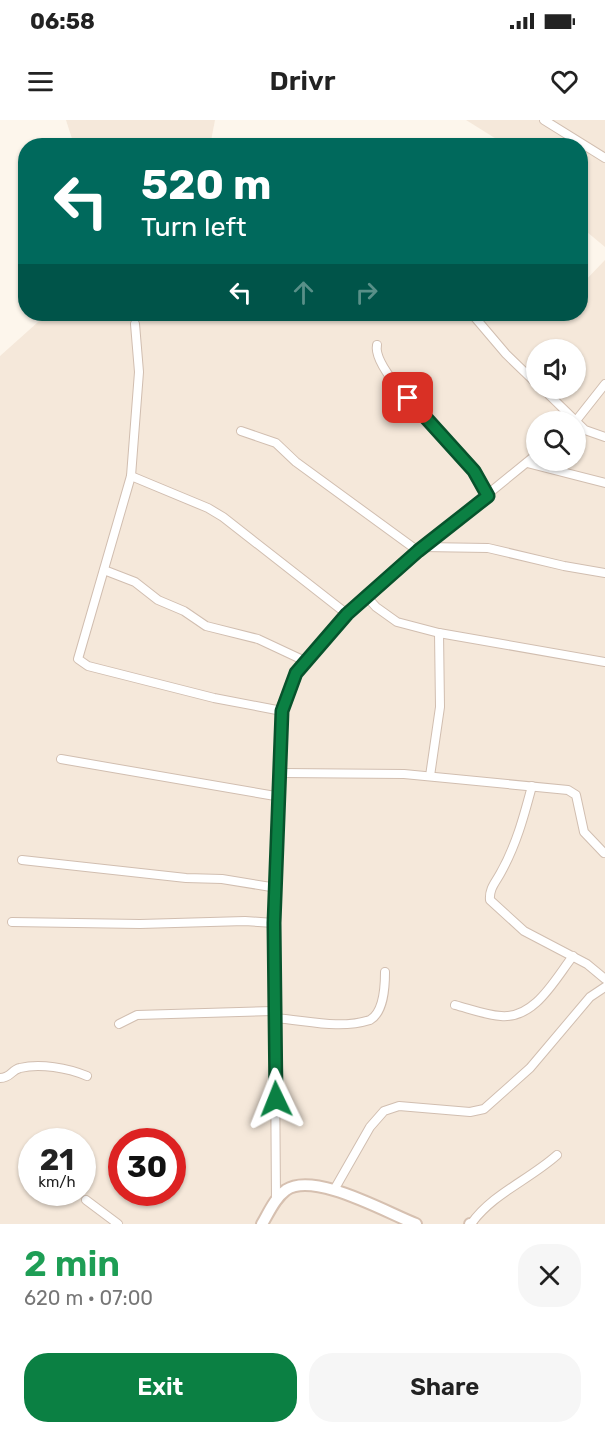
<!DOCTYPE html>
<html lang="en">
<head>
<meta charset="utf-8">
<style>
	body { margin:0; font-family:Rubik,sans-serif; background:#f6f6f6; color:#222; height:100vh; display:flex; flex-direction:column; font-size:22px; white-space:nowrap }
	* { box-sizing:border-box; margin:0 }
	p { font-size:20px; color:#767676 }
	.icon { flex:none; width:33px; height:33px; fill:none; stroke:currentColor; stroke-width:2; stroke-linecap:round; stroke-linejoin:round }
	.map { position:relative; height:1104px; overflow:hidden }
	.sheet { display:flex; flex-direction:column; background:#fff; flex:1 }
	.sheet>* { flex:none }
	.top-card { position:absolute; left:18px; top:18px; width:570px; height:183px; border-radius:24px; box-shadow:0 2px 4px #0004; background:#00695c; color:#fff; overflow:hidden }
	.tools { position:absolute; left:526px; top:219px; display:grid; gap:12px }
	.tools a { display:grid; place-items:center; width:60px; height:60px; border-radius:50%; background:#fff; box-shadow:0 2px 4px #0004; font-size:30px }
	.speed { position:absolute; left:18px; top:1008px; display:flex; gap:12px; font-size:30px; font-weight:700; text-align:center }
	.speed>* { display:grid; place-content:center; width:78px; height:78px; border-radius:50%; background:#fff; box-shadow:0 2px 4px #0004; line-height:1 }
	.speed small { font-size:15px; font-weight:400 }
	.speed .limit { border:9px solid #d22; background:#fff; color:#111 }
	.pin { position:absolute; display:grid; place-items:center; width:51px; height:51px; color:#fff; margin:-26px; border-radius:12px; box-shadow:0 3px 9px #0006 }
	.me { position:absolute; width:66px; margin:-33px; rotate:358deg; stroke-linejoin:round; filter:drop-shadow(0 0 4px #0008) }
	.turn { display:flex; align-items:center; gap:21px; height:126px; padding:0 24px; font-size:27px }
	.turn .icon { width:78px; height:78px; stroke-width:2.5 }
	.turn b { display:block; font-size:42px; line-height:51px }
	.lanes { display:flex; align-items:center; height:57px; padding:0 24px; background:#0003; justify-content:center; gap:30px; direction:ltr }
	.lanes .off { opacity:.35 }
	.round { display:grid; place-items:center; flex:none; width:63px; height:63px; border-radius:24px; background:#f6f6f6 }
	.headline { display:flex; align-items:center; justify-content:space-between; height:102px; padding:0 24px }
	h1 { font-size:36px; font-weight:600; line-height:45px; color:#1e9e55 }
	.button { display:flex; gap:12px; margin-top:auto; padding:12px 24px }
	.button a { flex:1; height:69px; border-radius:24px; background:#0b8043; color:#fff; font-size:24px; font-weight:600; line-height:69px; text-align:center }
	.button a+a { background:#f6f6f6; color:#222 }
	.status { display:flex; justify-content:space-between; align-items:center; height:42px; padding:0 30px; background:#fff; direction:ltr }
	.status svg { height:16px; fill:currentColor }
	header { display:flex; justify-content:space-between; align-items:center; height:78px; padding:0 24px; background:#fff; font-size:27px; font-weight:600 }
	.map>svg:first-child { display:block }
	.residential { fill:#f5e8da; fill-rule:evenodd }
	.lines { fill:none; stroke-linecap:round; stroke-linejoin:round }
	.street-casing { stroke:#d1beb0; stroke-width:10 }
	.secondary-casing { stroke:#d6c0b0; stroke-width:14 }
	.street { stroke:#fff; stroke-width:8 }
	.secondary { stroke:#fff; stroke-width:10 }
	.route-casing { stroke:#07532c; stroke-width:15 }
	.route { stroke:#0b8043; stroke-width:10 }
</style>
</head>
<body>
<div class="status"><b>06:58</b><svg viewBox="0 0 49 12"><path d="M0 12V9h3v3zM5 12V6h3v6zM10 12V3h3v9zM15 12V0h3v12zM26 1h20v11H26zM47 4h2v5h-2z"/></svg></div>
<header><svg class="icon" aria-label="menu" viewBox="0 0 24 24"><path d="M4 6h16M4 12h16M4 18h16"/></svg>Drivr<svg class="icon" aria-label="heart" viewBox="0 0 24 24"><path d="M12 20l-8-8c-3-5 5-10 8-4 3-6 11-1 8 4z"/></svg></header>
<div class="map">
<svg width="605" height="1104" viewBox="0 0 605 1104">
	<rect width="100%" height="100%" fill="#fdf6ec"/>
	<g class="residential">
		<polygon points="66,0 215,0 210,26 74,25"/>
		<polygon points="466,0 605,0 605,127 581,107 580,26 506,25"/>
		<path d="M605 140V1104H0V236L47 194H580L581 165ZM537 230H576V268H537ZM537 302H576V340H537ZM32 1022H82V1072H32ZM122 1022H172V1072H122Z"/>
	</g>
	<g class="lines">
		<g class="street-casing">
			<g id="street">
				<polyline points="544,0 605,38"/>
				<polyline points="472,194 506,234 537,264"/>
				<polyline points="135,204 139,252 131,356 78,539 88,546 214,578 282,591"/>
				<path d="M377 225C371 253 456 325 474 352 480 359 484 368 488 376"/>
				<polyline points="542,268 585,310 605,317"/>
				<polyline points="575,302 605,264"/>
				<polyline points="241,311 276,323 296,342 418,431"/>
				<polyline points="527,343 605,363"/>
				<polyline points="131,356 208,388 223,397 347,494"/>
				<polyline points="423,427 488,428 564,446 605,453"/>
				<polyline points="104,450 135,462 158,480 184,491 206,506 258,519 305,541"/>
				<polyline points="367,477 376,487 397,502 439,513 605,542"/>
				<polyline points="61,639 281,677"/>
				<polyline points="282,653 404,654 568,670 576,675 584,712 604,733"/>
				<polyline points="430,656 440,587 439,513"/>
				<path d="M532 666C524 696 516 726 500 754 495 763 489 769 490 780L524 811 587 844 605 859"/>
				<polyline points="22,740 186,758 222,759 277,768"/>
				<polyline points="12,802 140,804 245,801 274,803"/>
				<path d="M455 885C470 889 486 895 501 896 535 899 555 859 573 836"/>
				<path d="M274 898C306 900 338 910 370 900 384 892 385 867 385 852"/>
				<polyline points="119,904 137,895 273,891"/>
				<path d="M0 958C11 958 11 950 20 948 40 943 68 948 87 956"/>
				<polyline points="334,1070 370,1007 384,991 399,986 470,992 484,989 530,948 590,877 605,867"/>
				<polyline points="86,1080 118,1104"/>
				<polyline points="276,1080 274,803 282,591 296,553 347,494 418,431 537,334"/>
				<path d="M471 1104C492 1074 529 1060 557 1035"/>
			</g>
		</g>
		<g class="secondary-casing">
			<g id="secondary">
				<path d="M262 1104C269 1092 275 1078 286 1070 314 1051 387 1093 416 1104"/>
				<polyline points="470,1104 471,1104"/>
			</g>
		</g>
		<use href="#street" class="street"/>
		<use href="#secondary" class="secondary"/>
	</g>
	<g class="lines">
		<g class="route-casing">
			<polyline id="route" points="276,979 274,803 282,591 296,553 347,494 418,431 488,376 474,351 408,278"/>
		</g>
		<use href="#route" class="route"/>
	</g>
</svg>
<div class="tools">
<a><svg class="icon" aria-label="sound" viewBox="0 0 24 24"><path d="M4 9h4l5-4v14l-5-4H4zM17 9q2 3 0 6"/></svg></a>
<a><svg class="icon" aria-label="search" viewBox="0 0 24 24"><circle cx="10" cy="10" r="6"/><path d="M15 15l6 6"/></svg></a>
</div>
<div class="speed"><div>21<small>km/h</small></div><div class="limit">30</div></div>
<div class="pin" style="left:408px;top:278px;background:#d93025"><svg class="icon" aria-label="arrive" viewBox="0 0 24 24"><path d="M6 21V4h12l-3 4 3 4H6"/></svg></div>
<svg class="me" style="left:276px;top:979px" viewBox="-20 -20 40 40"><path d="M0-17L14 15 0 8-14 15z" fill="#0b8043" stroke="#fff" stroke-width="4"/></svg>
<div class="top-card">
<div class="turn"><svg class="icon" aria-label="left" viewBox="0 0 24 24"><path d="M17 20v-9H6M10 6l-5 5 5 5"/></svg><div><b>520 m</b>Turn left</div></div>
<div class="lanes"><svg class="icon" aria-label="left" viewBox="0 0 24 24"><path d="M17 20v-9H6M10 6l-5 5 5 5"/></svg><svg class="icon off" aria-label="ahead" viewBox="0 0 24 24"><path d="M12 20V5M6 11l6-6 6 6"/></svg><svg class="icon off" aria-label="right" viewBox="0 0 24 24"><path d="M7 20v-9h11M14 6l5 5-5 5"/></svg></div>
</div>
</div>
<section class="sheet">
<div class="headline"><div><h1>2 min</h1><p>620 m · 07:00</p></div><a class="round"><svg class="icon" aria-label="close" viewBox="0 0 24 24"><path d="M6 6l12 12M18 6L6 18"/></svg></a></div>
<div class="button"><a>Exit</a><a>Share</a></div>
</section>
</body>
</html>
